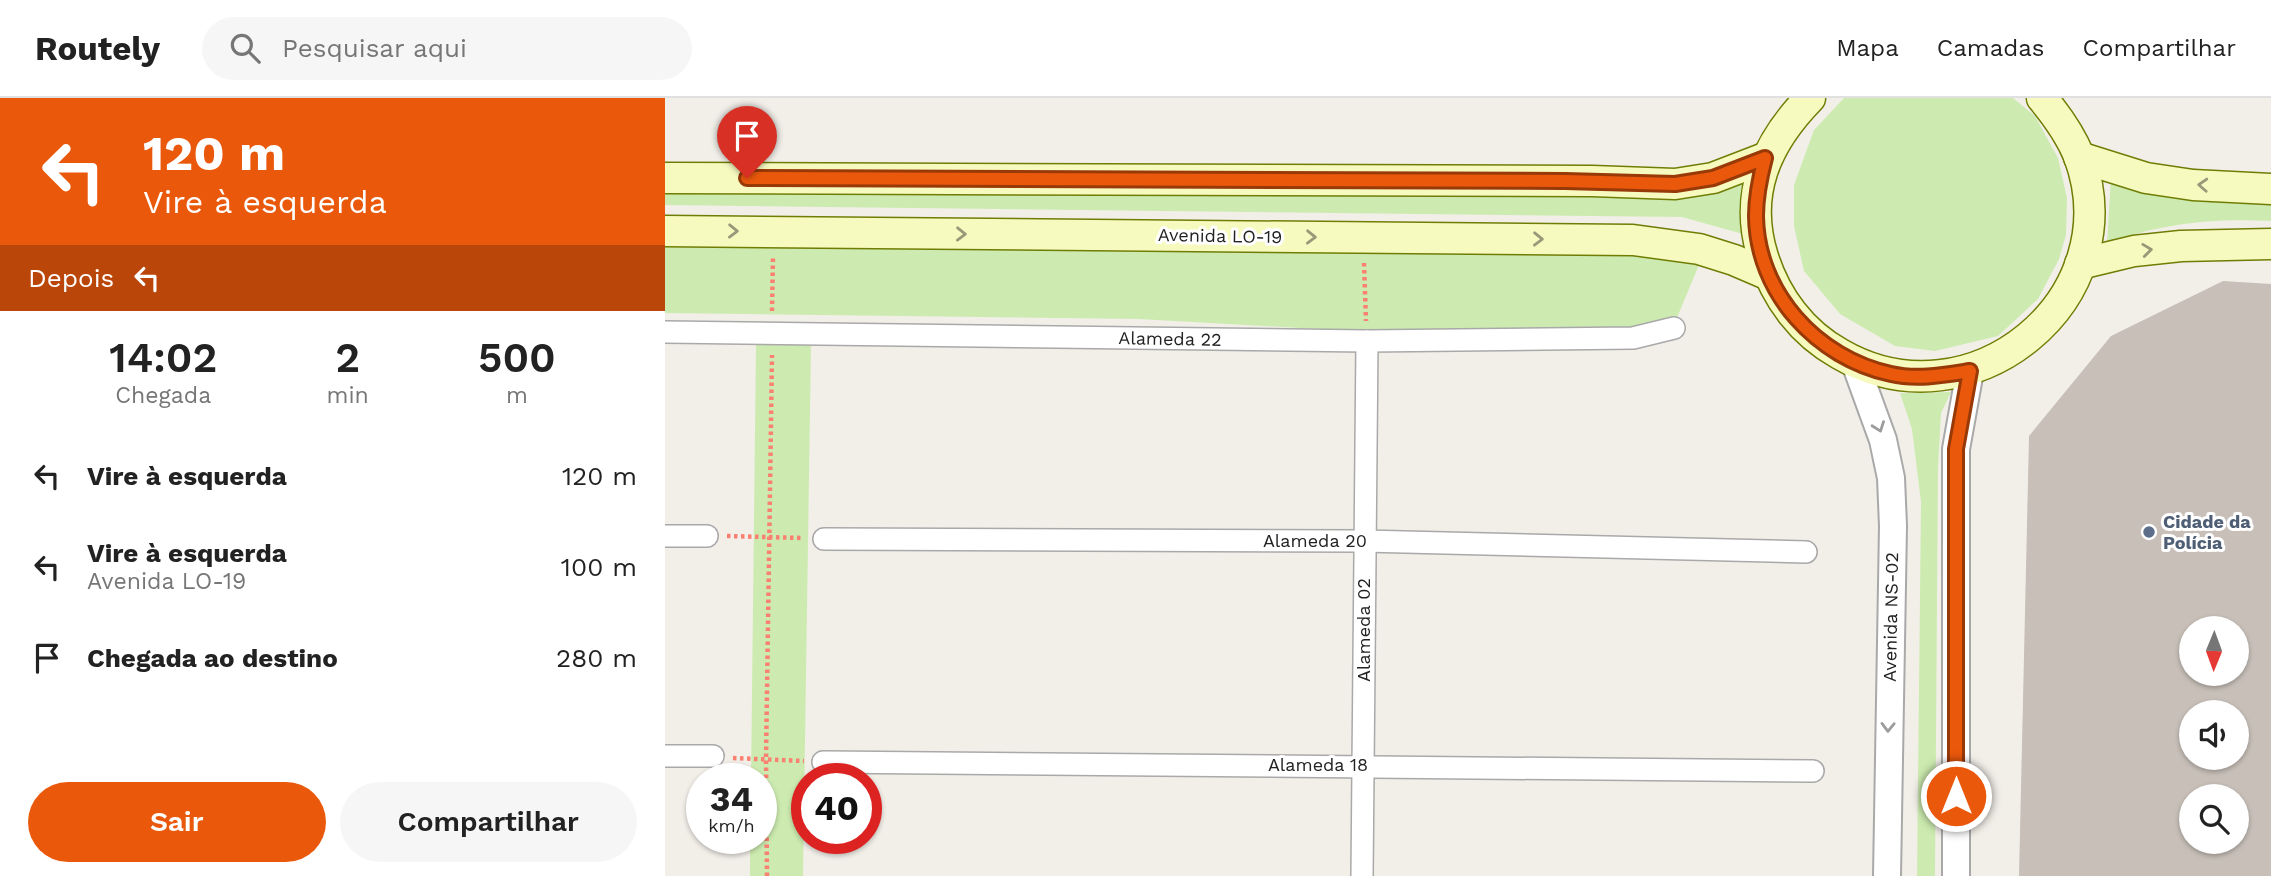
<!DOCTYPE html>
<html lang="pt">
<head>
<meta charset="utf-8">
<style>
	body { margin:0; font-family:"Work Sans",sans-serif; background:#f6f6f6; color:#222; height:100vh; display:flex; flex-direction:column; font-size:26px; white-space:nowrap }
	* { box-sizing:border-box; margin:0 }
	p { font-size:23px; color:#767676 }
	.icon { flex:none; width:38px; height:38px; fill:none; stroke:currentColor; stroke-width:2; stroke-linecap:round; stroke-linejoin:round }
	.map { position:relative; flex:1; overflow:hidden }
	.details { display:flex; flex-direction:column; background:#fff; width:665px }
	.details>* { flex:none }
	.top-card { background:#ea580c; color:#fff; overflow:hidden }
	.needle { width:46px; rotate:181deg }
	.fabs { position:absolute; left:1514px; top:518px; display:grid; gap:14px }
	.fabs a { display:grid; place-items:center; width:70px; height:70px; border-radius:50%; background:#fff; box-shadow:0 2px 5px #0004; font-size:35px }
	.speed { position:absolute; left:21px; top:665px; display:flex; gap:14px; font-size:35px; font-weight:700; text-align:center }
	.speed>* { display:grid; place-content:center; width:91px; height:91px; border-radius:50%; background:#fff; box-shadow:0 2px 5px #0004; line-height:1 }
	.speed small { font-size:18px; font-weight:400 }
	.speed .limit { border:10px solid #d22; background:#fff; color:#111 }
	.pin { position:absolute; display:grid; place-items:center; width:60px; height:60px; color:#fff; margin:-72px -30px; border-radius:50% 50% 50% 0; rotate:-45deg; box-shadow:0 0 7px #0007 }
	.pin .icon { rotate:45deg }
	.me { position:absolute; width:77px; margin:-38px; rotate:0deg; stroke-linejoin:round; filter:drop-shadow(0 0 5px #0008) }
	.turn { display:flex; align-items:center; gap:24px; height:147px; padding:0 28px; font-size:32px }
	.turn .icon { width:91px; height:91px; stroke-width:2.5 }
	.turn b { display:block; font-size:49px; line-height:60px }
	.then { display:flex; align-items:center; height:66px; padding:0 28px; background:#0003; gap:14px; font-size:26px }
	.eta { display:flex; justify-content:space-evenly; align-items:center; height:119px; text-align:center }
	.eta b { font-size:42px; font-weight:600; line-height:49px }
	.cta { display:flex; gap:14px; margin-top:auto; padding:14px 28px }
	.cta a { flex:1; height:80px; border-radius:42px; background:#ea580c; color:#fff; font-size:28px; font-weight:600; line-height:80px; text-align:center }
	.cta a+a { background:#f6f6f6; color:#222 }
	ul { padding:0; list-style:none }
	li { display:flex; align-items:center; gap:21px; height:91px; padding:0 28px }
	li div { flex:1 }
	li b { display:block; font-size:26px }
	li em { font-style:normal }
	header { display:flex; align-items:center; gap:42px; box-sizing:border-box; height:98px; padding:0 35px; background:#fff; border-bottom:2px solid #e0e0e0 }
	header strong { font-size:33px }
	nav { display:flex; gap:38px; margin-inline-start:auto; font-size:24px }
	.search { width:490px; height:63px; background:#f6f6f6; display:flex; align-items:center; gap:18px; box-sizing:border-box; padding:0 24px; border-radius:38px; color:#767676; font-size:26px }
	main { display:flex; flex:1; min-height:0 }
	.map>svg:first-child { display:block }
	.grass { fill:#cdebb0 }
	.building { fill:#c7bfb8; fill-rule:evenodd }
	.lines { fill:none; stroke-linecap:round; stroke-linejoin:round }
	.minor-casing { stroke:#a9a9a9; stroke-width:24 }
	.tertiary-casing { stroke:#a9a9a9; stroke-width:30 }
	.secondary-casing { stroke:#707d05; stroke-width:33 }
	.path { stroke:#fa8072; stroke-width:4.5; stroke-dasharray:3.5 3.5; stroke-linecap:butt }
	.minor { stroke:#fff; stroke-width:21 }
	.tertiary { stroke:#fff; stroke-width:26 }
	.secondary { stroke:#f7fabf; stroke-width:30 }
	.oneway { stroke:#979978 }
	.oneway2 { stroke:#9c9c9c }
	.route-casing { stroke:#983908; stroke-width:18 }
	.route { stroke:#ea580c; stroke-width:12 }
	.service-dot { fill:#5c6f8a; stroke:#fff; stroke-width:2.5 }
	.labels { text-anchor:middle; stroke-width:6; stroke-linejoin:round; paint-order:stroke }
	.street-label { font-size:18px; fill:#222; stroke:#fff }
	.service-label { font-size:18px; font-weight:bold; fill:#4e5e75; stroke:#fff; text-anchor:start }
</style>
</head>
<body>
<header>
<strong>Routely</strong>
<div class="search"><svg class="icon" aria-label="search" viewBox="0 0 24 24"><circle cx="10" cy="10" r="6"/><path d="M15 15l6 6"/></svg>Pesquisar aqui</div>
<nav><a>Mapa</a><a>Camadas</a><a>Compartilhar</a></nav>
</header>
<main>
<section class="details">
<div class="top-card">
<div class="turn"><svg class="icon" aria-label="left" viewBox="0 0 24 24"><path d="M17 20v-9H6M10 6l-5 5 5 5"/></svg><div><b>120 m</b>Vire à esquerda</div></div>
<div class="then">Depois<svg class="icon" aria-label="left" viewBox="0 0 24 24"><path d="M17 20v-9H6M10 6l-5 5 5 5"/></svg></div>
</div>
<div class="eta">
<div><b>14:02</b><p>Chegada</p></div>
<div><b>2</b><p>min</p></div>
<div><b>500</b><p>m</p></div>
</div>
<ul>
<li><svg class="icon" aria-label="left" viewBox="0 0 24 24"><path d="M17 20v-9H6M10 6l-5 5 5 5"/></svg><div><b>Vire à esquerda</b></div><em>120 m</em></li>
<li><svg class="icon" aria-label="left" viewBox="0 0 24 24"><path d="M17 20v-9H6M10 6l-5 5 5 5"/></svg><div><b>Vire à esquerda</b><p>Avenida LO-19</p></div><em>100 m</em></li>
<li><svg class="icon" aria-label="arrive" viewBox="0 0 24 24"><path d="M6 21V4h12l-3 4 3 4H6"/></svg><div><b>Chegada ao destino</b></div><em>280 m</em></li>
</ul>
<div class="cta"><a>Sair</a><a>Compartilhar</a></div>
</section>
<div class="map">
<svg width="1606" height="778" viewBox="0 0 1606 778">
	<rect width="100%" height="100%" fill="#f2efe9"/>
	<g class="grass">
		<polygon points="1179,0 1348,0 1370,18 1393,60 1402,100 1401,137 1394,161 1373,201 1333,238 1270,253 1230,248 1175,216 1139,173 1129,128 1129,87 1149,32"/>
		<path d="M1446 79 1518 100 1567 105H1606V123C1551 120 1493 125 1442 146Z"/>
		<polygon points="1084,80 1085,138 1017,119 0,107 0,87"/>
		<polygon points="0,148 994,155 1036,162 1011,222 965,234 706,234 474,221 0,215"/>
		<polygon points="91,245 146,246 138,778 85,778 85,740 96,740 96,681 86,681"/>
		<polygon points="1286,294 1276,315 1273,370 1270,778 1252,778 1256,404 1247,331 1235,295"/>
	</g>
	<path class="building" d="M1558 183 1606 186V778H1354L1364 338 1446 238ZM1526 530H1572V576H1526ZM1526 614H1572V660H1526ZM1526 698H1572V744H1526Z"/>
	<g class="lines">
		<g class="minor-casing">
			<g id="minor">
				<polyline points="0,234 702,243 968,240 1009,230"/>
				<polyline points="0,438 42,438"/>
				<polyline points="159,441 699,443 1141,454"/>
				<polyline points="0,658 48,658"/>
				<polyline points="158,664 1148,673"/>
				<polyline points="697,778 702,243"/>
			</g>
		</g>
		<g class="tertiary-casing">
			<g id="tertiary">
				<polyline points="1190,265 1218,342 1226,380 1228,428 1222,778"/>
				<polyline points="1291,778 1291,351 1305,273"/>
			</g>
		</g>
		<g class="secondary-casing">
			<g id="secondary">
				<path d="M1145 0C1101 45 1078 96 1098 159 1111 200 1137 235 1175 256 1306 332 1467 201 1414 58 1405 36 1392 18 1377 0"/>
				<polyline points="1414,59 1481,80 1528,87 1606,91"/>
				<polyline points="0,80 927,83 1010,86 1048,80 1100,60"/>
				<polyline points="0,133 968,142 1034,151 1069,162 1104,177"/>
				<polyline points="1415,166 1469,153 1516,148 1606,146"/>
			</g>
		</g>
		<g class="path">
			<polyline points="699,165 701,223"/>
			<polyline points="107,213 108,159"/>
			<polyline points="62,438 137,440"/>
			<polyline points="68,660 139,663"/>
			<polyline points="102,778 101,661 107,257"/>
		</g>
		<use href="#minor" class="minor"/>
		<use href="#tertiary" class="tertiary"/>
		<use href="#secondary" class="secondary"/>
	</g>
	<defs><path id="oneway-chevron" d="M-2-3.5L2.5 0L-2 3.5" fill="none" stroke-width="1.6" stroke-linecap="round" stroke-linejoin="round" transform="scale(1.75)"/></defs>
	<g class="oneway">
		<use href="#oneway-chevron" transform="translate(1538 87) rotate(-177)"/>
		<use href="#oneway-chevron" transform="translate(68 133) rotate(1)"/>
		<use href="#oneway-chevron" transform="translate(296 136) rotate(1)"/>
		<use href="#oneway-chevron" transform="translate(646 139) rotate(1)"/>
		<use href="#oneway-chevron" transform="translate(873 141) rotate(1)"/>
		<use href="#oneway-chevron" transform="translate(1482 152) rotate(-7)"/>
	</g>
	<g class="oneway2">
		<use href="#oneway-chevron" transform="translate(1214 329) rotate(70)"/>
		<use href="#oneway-chevron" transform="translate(1223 629) rotate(91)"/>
	</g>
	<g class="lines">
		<g class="route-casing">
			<path id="route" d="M82 80 900 83 1010 86 1048 80 1100 60C1095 79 1091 98 1091 118 1092 195 1152 260 1226 276 1252 282 1279 277 1305 273L1291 351V698"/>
		</g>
		<use href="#route" class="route"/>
	</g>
	<circle class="service-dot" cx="1484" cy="434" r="7"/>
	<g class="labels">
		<g class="street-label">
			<text transform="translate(555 138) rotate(1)" y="6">Avenida LO-19</text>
			<text transform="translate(505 241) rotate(1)" y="6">Alameda 22</text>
			<text x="650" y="449">Alameda 20</text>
			<text transform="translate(1226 519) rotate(-89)" y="6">Avenida NS-02</text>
			<text transform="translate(699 532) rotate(-90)" y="6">Alameda 02</text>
			<text x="653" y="673">Alameda 18</text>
		</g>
		<g class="service-label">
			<text x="1498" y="430">Cidade da<tspan x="1498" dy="21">Polícia</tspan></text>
		</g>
	</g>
</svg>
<div class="fabs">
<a><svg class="needle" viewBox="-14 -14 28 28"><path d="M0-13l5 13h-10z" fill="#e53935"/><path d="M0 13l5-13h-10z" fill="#767676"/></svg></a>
<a><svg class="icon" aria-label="sound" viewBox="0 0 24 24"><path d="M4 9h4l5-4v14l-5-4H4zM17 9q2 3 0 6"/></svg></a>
<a><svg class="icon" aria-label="search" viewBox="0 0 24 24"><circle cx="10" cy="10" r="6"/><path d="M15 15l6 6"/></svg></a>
</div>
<div class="speed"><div>34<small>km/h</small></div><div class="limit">40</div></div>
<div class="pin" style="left:82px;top:80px;background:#d93025"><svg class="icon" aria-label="arrive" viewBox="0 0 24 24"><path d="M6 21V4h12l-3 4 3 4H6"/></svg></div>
<svg class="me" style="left:1291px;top:698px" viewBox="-20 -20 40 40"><circle r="17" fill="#ea580c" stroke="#fff" stroke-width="3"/><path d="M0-11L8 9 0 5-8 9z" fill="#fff"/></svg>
</div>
</main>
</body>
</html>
